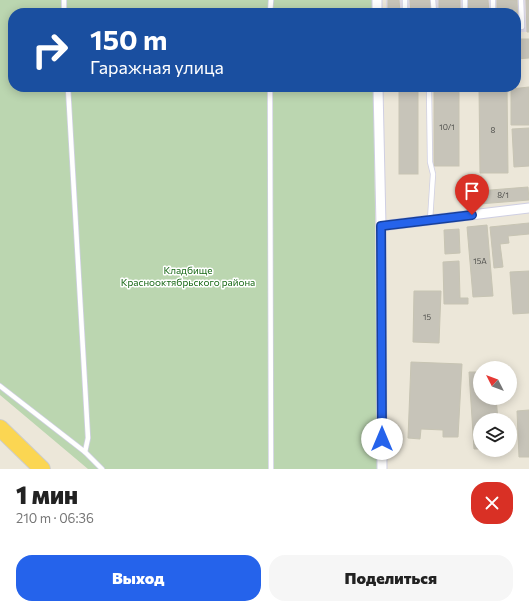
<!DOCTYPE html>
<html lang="ru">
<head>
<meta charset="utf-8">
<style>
	body { margin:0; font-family:Commissioner,sans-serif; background:#f6f6f6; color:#222; height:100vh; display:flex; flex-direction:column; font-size:15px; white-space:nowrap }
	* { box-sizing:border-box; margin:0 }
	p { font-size:13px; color:#767676 }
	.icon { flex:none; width:22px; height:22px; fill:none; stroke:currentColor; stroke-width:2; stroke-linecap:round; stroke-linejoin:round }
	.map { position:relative; height:469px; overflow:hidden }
	.drawer { display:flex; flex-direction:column; background:#fff; flex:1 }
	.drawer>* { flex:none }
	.banner { position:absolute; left:8px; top:8px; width:513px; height:84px; border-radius:16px; box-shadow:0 2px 10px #0003; background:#1a4fa0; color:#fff; overflow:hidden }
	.needle { width:26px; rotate:312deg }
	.controls { position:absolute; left:473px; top:361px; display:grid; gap:8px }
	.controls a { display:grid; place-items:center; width:44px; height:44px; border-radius:50%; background:#fff; box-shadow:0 2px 10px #0003; font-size:20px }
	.pin { position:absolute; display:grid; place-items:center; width:34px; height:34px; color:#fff; margin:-41px -17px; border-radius:50% 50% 50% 0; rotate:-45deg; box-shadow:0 0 4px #0007 }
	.pin .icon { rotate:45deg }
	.me { position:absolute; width:44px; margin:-22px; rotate:0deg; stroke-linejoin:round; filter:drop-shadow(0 0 3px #0008) }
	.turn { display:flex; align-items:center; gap:14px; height:84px; padding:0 16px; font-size:18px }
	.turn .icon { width:52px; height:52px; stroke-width:2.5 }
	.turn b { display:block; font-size:28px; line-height:34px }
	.round { display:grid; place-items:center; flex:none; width:42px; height:42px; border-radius:16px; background:#f6f6f6 }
	.headline { display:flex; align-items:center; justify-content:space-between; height:68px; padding:0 16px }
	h1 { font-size:24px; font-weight:800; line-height:30px }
	.cta { display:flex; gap:8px; margin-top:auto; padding:8px 16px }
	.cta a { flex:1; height:46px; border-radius:16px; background:#2563eb; color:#fff; font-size:16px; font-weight:800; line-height:46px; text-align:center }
	.cta a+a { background:#f6f6f6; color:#222 }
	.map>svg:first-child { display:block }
	.industrial { fill:#dfdae4 }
	.cemetery { fill:#bbd6b0 }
	.building { fill:#c7c4b9; stroke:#c7c4b3 }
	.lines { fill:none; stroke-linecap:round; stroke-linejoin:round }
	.service-casing { stroke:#cfcfe3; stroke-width:6 }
	.minor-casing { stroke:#cfcfe3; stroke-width:11 }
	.trunk-casing { stroke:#ccc; stroke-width:18 }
	.service { stroke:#fff; stroke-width:4.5 }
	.minor { stroke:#fff; stroke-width:9 }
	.trunk { stroke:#fbd652; stroke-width:16 }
	.route-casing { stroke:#184099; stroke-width:10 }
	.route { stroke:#2563eb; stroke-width:7 }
	.labels { text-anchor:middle; stroke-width:3; stroke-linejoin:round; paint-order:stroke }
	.number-label { font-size:8px; fill:#50504d }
	.park-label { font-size:10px; fill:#186816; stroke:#fff }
</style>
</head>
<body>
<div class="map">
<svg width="529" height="469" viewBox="0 0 529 469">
	<rect width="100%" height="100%" fill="#ece7d9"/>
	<polygon class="industrial" points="386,0 529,0 529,32 516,32 516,13 386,13"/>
	<polygon class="cemetery" points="0,0 373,0 373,13 13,13 13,87 374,87 377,469 88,469 0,395"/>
	<g class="building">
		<polygon points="388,0 399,0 400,13 388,13"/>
		<polygon points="410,0 431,0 431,13 411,13"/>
		<rect x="439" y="0" width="21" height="13"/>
		<polygon points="468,0 488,0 489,13 469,13"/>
		<polygon points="497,0 517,0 518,31 516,31 516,13 497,13"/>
		<polygon points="526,0 529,0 529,32 527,32"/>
		<polygon points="516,39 529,39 529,58 516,59"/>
		<rect x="399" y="87" width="19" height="87"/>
		<rect x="434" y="87" width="25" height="79"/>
		<polygon points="479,87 507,87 508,173 480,173"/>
		<polygon points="529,87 529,125 511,125 511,89"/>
		<polygon points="529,128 529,166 514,167 512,129"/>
		<polygon points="528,187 529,200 479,204 478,191"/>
		<polygon points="529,223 529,234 508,236 509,243 500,244 503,267 494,268 490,227"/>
		<polygon points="487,225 493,296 473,297 467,227"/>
		<polygon points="459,229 460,253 445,254 444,230"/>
		<polygon points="459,261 460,298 468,298 468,304 444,304 443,262"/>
		<polygon points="529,271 529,313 513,314 510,272"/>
		<polygon points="414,291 441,291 439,343 413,342"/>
		<polygon points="411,362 462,364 458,437 443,437 443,430 421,429 420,439 408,438"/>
		<polygon points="469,372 480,372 480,398 496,398 498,420 480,420 480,449 474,449"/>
		<polygon points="529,410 529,457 519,457 517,411"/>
	</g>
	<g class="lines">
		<g class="service-casing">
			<g id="service">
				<polyline points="64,0 64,13"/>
				<polyline points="405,0 405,13"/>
				<polyline points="433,0 434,13"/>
				<polyline points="465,0 465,13"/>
				<polyline points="493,0 493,13"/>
				<polyline points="521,0 522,27"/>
				<polyline points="270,13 271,0"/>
				<polyline points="270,87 271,469"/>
				<polyline points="429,87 430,162 433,174 430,220"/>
				<polyline points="0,386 85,452 88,438 68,87"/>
				<polyline points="85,452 102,469"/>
			</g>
		</g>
		<g class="minor-casing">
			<g id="minor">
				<polyline points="377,0 377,13"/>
				<polyline points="378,87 381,226"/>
				<polyline points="382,469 381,226 529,208"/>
			</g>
		</g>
		<g class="trunk-casing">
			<polyline id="trunk" points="0,428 42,469"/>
		</g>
		<use href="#service" class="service"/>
		<use href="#minor" class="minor"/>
		<use href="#trunk" class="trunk"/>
	</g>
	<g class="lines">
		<g class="route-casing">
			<polyline id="route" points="382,439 381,226 472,215"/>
		</g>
		<use href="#route" class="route"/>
	</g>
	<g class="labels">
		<g class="number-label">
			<text x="447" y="130">10/1</text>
			<text x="493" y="133">8</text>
			<text x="503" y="198">8/1</text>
			<text x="480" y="264">15А</text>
			<text x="427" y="320">15</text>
		</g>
		<g class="park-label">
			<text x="188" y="274">Кладбище<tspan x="188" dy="12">Краснооктябрьского района</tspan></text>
		</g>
	</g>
</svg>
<div class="controls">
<a><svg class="needle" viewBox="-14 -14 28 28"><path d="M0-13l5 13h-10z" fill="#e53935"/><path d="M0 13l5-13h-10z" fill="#767676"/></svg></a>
<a><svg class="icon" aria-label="layers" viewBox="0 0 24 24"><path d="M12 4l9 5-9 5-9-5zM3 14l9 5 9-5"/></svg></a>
</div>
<div class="pin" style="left:472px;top:215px;background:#d93025"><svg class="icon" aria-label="arrive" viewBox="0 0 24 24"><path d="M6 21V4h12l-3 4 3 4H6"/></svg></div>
<svg class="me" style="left:382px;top:439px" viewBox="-20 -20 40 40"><circle r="19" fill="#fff"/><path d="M0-13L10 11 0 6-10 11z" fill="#2563eb"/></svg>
<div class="banner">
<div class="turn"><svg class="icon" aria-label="right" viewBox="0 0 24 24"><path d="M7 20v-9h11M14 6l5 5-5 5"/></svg><div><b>150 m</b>Гаражная улица</div></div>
</div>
</div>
<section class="drawer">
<div class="headline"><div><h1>1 мин</h1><p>210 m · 06:36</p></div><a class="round" style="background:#d93025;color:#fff"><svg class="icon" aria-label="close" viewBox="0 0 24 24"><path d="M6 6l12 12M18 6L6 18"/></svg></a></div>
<div class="cta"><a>Выход</a><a>Поделиться</a></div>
</section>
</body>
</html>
